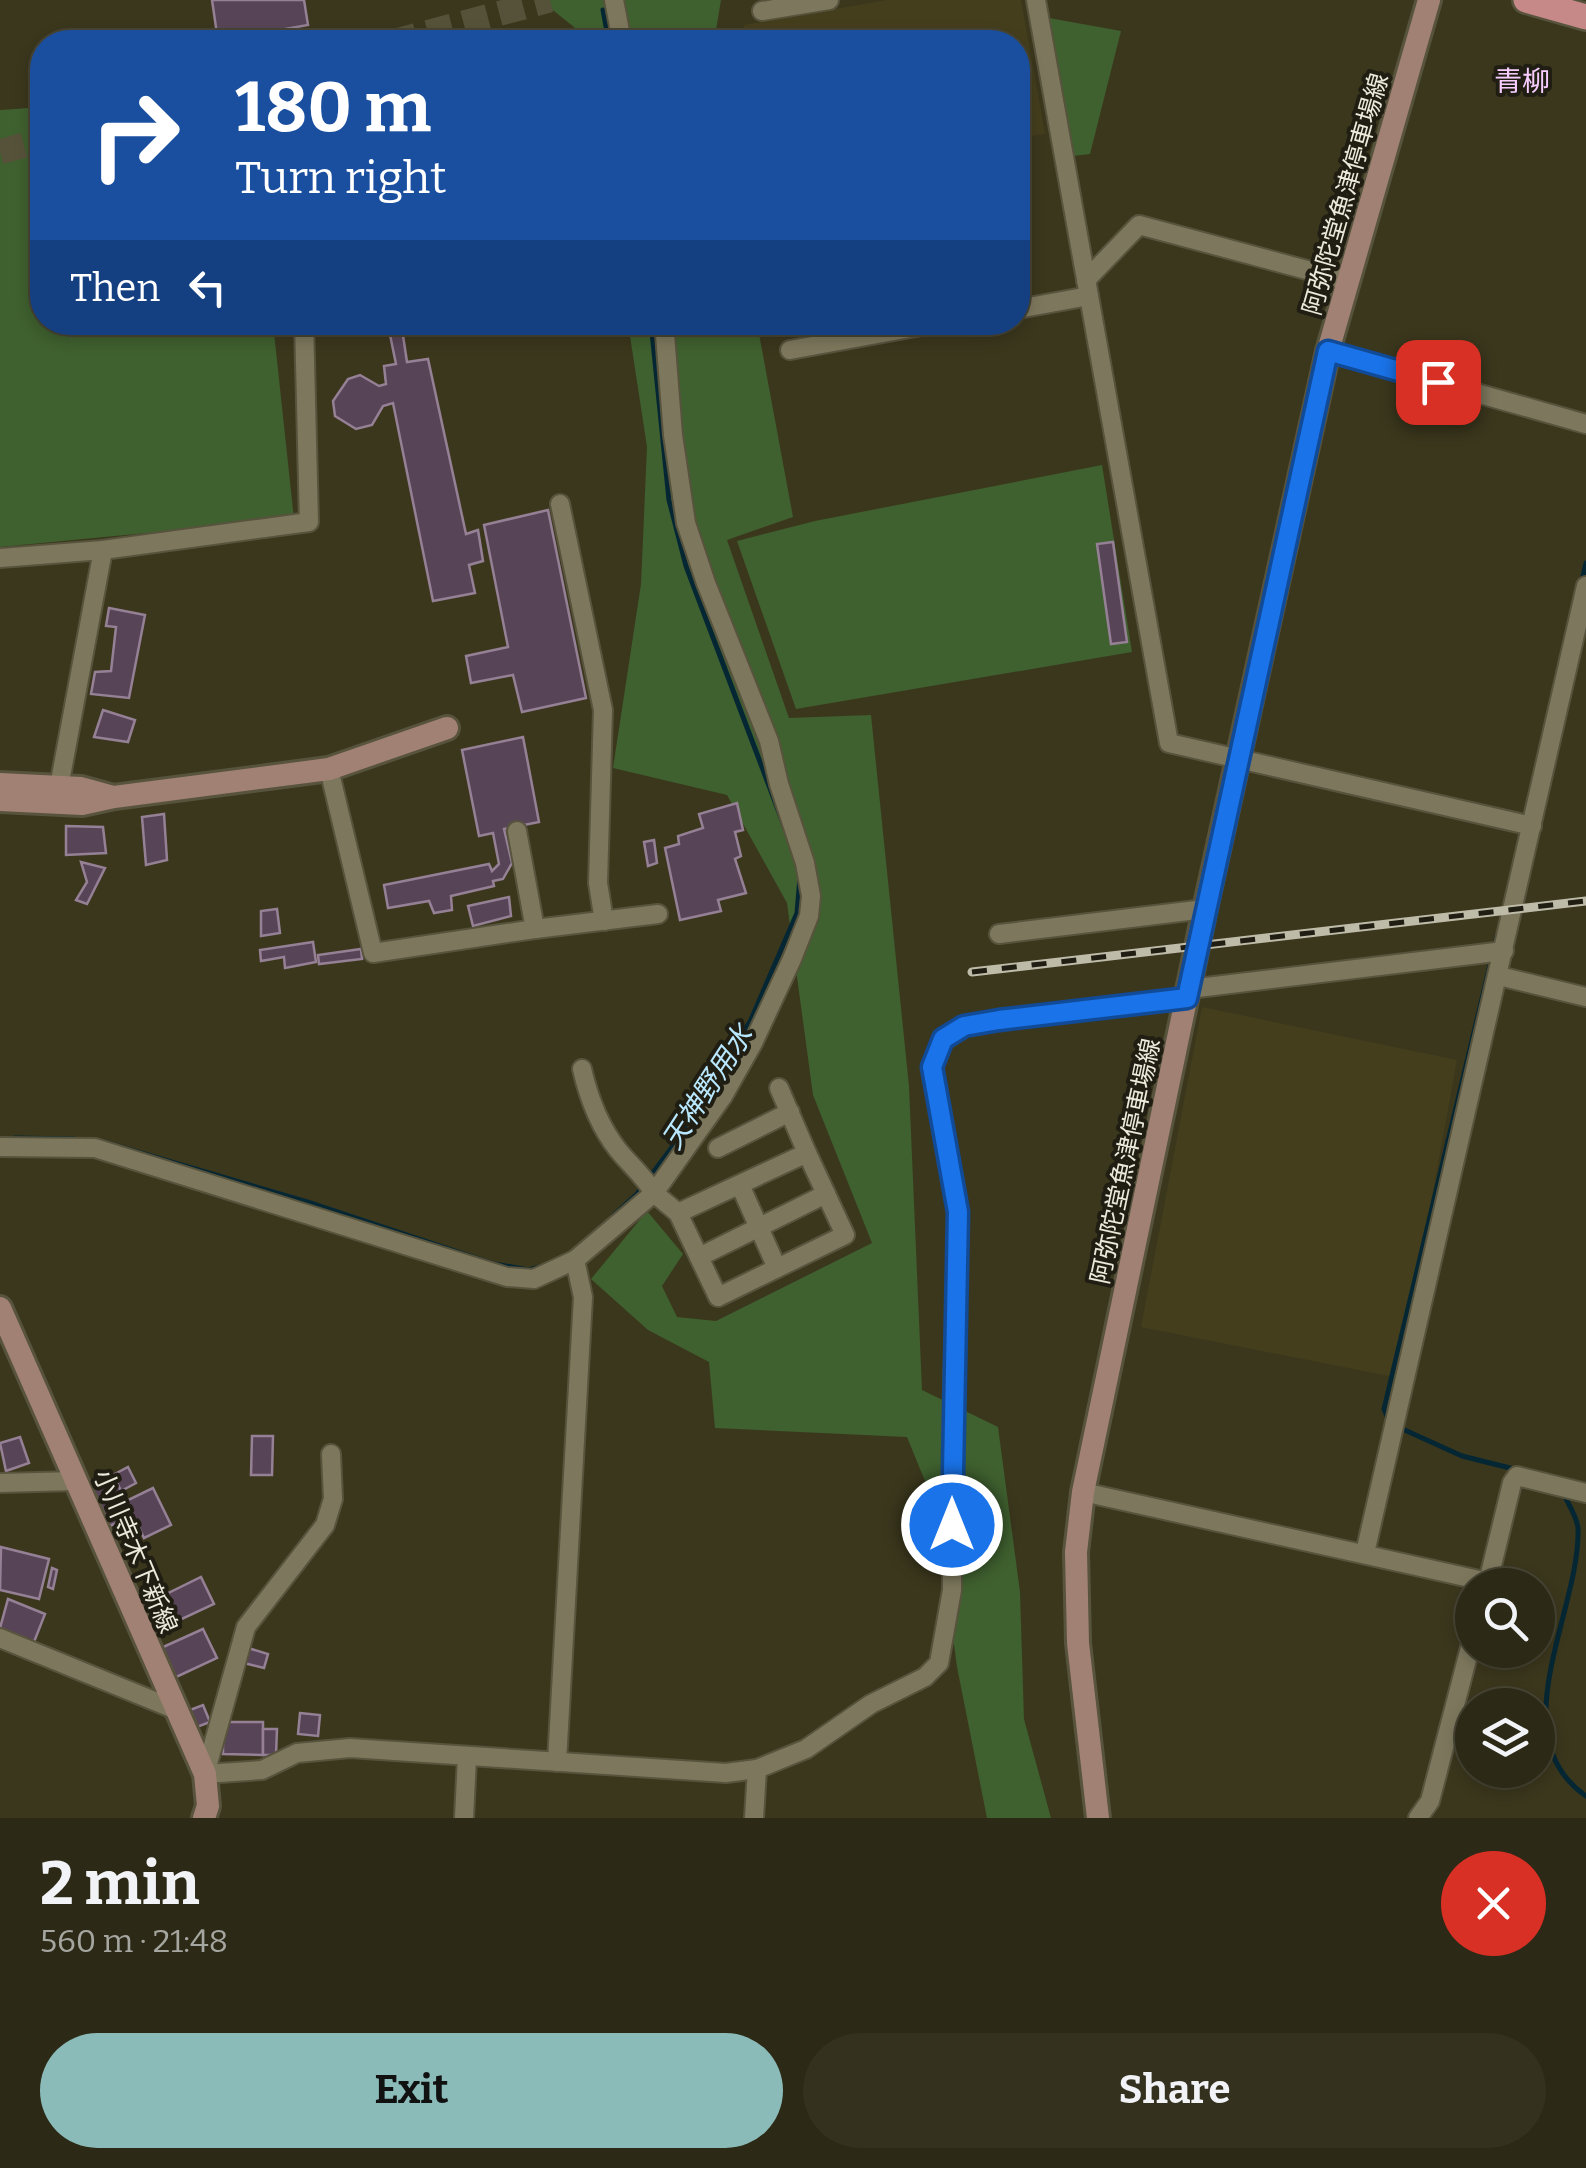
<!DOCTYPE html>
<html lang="en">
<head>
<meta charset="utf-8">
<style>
	body { margin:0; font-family:Bitter,"Noto Sans JP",serif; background:#34311f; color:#f1f3f6; height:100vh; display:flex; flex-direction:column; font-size:38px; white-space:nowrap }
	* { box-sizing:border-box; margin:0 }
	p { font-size:32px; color:#a6a6a1 }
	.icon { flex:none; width:55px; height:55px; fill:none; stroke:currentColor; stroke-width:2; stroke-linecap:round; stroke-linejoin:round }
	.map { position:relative; height:1818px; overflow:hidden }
	.drawer { display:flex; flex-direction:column; background:#2c2916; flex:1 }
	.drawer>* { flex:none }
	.banner { position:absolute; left:30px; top:30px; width:1000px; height:305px; border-radius:40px; box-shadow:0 5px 15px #0003,0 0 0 2px #484535; background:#1a4fa0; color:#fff; overflow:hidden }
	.buttons { position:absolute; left:1455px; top:1568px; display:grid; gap:20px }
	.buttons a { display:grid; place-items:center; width:100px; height:100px; border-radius:50%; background:#2c2916; box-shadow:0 5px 15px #0003,0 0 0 2px #484535; font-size:50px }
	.pin { position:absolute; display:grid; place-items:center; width:85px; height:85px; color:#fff; margin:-42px; border-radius:20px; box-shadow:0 5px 15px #0006 }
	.me { position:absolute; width:110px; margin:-55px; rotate:0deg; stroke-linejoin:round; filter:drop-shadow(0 0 8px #0008) }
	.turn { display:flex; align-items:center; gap:35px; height:210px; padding:0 40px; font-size:45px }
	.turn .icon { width:130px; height:130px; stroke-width:2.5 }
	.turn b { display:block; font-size:70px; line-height:85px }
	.then { display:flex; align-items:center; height:95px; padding:0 40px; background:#0003; gap:20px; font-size:38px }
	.round { display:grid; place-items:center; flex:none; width:105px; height:105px; border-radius:52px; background:#34311f }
	.head { display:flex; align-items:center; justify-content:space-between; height:170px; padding:0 40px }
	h1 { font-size:60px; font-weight:700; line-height:75px }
	.cta { display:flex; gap:20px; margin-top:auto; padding:20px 40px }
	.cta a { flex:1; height:115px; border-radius:60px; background:#8bbbb9; color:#111; font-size:40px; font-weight:700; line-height:115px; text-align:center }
	.cta a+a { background:#34311f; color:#f1f3f6 }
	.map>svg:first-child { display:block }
	.built { fill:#443e1d }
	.green { fill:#3f602f }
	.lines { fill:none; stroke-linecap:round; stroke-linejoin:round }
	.stream { stroke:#052734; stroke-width:5 }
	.building { fill:#584457; stroke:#958095; stroke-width:2.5 }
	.primary-tunnel { stroke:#56523a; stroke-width:25; stroke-dasharray:25 12; stroke-linecap:butt }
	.street-casing { stroke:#57533d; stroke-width:22 }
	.secondary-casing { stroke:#57533d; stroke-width:28 }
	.primary-casing { stroke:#57533d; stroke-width:30 }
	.street { stroke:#7d785d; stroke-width:18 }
	.secondary { stroke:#a18173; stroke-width:22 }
	.primary { stroke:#c68988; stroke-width:25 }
	.rail-casing { stroke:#bebba9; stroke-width:9 }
	.rail { stroke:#201e13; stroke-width:5; stroke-dasharray:15; stroke-linecap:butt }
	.route-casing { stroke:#114b97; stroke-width:25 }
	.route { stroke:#1a73e8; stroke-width:18 }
	.labels { text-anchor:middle; stroke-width:8; stroke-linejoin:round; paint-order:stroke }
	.street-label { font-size:25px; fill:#eceadb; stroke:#201e13 }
	.neighbourhood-label { font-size:28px; fill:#f7cdff; stroke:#201e13 }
	.water-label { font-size:28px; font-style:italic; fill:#b9e8fe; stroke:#201e13 }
</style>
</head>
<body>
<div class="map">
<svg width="1586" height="1818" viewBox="0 0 1586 1818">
	<rect width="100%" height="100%" fill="#3b371d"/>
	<g class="built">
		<polygon points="887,0 1021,0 1045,134 1018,138 1018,42 744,42 744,25"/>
		<polygon points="1202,1007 1457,1060 1399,1378 1141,1327"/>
	</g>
	<g class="green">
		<polygon points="540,0 721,0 714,42 578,42 574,27"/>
		<polygon points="1049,18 1121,31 1090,154 1073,156"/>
		<polygon points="29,108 42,113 42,322 273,323 294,519 0,547 0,110"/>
		<polygon points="628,323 757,323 793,517 727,540 789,718 871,715 909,1086 922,1390 998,1427 1020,1592 1024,1719 1051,1818 987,1818 957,1667 936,1508 907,1437 715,1428 709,1362 648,1330 591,1279 647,1211 683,1254 662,1286 677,1317 716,1321 872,1243 813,1095 787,903 727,795 613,768 641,584 647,447"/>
		<polygon points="1102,465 1132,652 796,709 737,541 815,521"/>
	</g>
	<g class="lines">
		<g class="stream">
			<polyline points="603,10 609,42"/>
			<polyline points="651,322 669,500 686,566 785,828"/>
			<polyline points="1581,585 1586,563"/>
			<polyline points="15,1138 74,1139"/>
			<polyline points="100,1141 314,1204 494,1264 529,1270 540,1267"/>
			<polyline points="613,1216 637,1194 682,1134 715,1073 750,1022 797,913 800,877"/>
			<polyline points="1389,1421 1384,1409 1497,936"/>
			<polyline points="1398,1427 1462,1456 1518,1470"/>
			<path d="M1563 1493C1568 1503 1577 1517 1578 1528 1581 1610 1499 1736 1586 1796"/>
		</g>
	</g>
	<g class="building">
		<polygon points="212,0 304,0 308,25 218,41"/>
		<polygon points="351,322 401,322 407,362 428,359 466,534 478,530 483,561 469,565 475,593 433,601 393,403 383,406 372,425 356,429 335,416 333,401 348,379 360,375 379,386 386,384 384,366 396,364 388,325 361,328 360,324"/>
		<polygon points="548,510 586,698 522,712 513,675 471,683 466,656 508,647 484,525"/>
		<polygon points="1113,542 1127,642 1111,644 1097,544"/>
		<polygon points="109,608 145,615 129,698 91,694 95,672 111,671 116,627 106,626"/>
		<polygon points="103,710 135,720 128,742 94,737"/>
		<polygon points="523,737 539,822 504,829 512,863 503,879 493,881 494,886 451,896 452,910 434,913 429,901 388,908 384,885 489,864 492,871 499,864 493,833 479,836 462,750"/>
		<polygon points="737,803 743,830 735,832 741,856 735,859 746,893 718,900 721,911 680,920 665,848 679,844 678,836 703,828 699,814"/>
		<polygon points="164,814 167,860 146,865 142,817"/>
		<polygon points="66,826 103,827 106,853 66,855"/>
		<polygon points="654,840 657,863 648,866 644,842"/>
		<polygon points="81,862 105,868 87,904 76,900 87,882"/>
		<polygon points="509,897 511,916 473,926 468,906"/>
		<polygon points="277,909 280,933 261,936 261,911"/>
		<polygon points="313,942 316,962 285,968 284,957 261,961 260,950"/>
		<polygon points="361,949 362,959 319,964 318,955"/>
		<polygon points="252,1436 273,1436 272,1475 251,1475"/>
		<polygon points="20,1437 29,1463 6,1471 0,1443"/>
		<polygon points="128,1467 136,1483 121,1491 113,1475"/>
		<polygon points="113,1475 133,1515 110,1526 91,1485"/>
		<polygon points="153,1488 171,1525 144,1538 126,1501"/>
		<polygon points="1,1547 49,1559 39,1599 0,1590"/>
		<polygon points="52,1568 57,1570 53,1589 48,1587"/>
		<polygon points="201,1577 214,1604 156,1631 144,1605"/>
		<polygon points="8,1599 45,1614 34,1642 0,1628"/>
		<polygon points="203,1629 217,1658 174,1678 161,1648"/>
		<polygon points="248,1648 268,1654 264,1668 244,1663"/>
		<polygon points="203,1705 210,1722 197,1727 190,1710"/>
		<polygon points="300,1713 320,1715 318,1736 298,1734"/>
		<polygon points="223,1722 263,1722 263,1755 223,1754"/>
		<polygon points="263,1729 277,1729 276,1755 263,1755"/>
	</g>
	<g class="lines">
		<g class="primary-tunnel">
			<polyline points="392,42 550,0"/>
			<polyline points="0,152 42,140"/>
		</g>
		<g class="street-casing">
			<g id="street">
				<polyline points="614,0 622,42"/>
				<polyline points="1036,0 1169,743 1532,826"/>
				<polyline points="762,11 829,0"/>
				<polyline points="1086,280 1139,225 1348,281"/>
				<polyline points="1018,309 1089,296"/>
				<polyline points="664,322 673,435 686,523 706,583 769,741 779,784 805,863 811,896 809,916 792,959 753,1043 723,1096 654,1193 678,1213 718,1297 845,1235 807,1153 678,1213"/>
				<polyline points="790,350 943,322"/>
				<polyline points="1328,351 1586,424"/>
				<polyline points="560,504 603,710 598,883 604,921"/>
				<polyline points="0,558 103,550 309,522 304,322"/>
				<polyline points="329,769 373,953 535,929 517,831"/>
				<polyline points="59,787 103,550"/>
				<polyline points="535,929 658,914"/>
				<polyline points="999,934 1205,909"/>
				<polyline points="1499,976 1586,997"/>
				<polyline points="1189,989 1504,951"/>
				<polyline points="779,1088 807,1153"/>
				<polyline points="0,1147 95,1148 507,1277 534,1279 575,1260 583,1297 557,1762"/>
				<polyline points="718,1148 790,1112"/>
				<polyline points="740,1185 777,1268"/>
				<polyline points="699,1257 826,1194"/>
				<path d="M575 1260 654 1193C644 1176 630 1165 618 1150 599 1126 589 1099 582 1069"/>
				<polyline points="331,1454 333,1499 325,1525 246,1627 205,1774 262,1770 297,1753 350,1748 726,1773 757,1769 806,1749 871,1704 925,1677 939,1663 952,1590 952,1428 958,1212 932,1067 943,1039 963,1026 999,1019 1187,998"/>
				<polyline points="0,1483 75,1481"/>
				<polyline points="1083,1492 1488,1582 1487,1585"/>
				<polyline points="1365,1553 1586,586"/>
				<polyline points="1488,1582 1512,1483 1517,1476 1586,1493"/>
				<polyline points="0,1638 174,1709"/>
				<polyline points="464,1818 467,1757"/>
				<polyline points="754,1818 757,1769"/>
				<polyline points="1418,1818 1430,1801 1472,1640"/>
			</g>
		</g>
		<g class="secondary-casing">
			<g id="secondary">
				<polyline points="0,784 81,788 110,796"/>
				<polyline points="0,800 82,804 114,797 329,769 447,728"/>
				<polyline points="0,1308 205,1774 208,1806 204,1818"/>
				<polyline points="1098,1818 1078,1643 1076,1552 1083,1492 1205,909 1328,351 1429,0"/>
			</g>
		</g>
		<g class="primary-casing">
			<polyline id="primary" points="1526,0 1586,17"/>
		</g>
		<use href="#street" class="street"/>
		<use href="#secondary" class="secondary"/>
		<use href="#primary" class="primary"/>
		<g class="rail-casing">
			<polyline id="rail" points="972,972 1586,901"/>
		</g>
		<use href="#rail" class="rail"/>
	</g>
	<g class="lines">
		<g class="route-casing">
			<polyline id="route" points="952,1525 958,1212 932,1067 943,1039 964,1026 999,1020 1187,998 1328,351 1438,382"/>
		</g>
		<use href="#route" class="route"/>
	</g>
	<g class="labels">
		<g class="street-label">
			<text transform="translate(1345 194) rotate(-74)" y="9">阿弥陀堂魚津停車場線</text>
			<text transform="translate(1125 1161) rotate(-78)" y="9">阿弥陀堂魚津停車場線</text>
			<text transform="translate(136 1551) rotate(67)" y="9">小川寺木下新線</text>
		</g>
		<g class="neighbourhood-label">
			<text x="1522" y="91">青柳</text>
		</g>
		<g class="water-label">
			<text transform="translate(707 1087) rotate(-57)" y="10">天神野用水</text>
		</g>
	</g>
</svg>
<div class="buttons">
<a><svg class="icon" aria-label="search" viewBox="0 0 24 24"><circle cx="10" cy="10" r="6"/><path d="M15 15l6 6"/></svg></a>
<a><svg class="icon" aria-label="layers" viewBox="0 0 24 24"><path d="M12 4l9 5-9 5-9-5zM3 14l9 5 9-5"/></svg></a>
</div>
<div class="pin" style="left:1438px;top:382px;background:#d93025"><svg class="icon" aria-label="arrive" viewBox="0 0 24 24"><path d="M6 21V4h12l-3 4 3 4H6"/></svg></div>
<svg class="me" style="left:952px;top:1525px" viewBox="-20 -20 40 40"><circle r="17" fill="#1a73e8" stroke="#fff" stroke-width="3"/><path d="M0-11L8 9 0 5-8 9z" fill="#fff"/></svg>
<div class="banner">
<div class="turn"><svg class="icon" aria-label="right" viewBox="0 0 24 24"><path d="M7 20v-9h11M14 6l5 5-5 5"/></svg><div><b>180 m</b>Turn right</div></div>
<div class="then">Then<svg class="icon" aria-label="left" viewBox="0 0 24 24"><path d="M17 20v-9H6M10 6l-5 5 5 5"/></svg></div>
</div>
</div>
<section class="drawer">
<div class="head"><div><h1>2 min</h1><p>560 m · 21:48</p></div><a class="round" style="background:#d93025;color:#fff"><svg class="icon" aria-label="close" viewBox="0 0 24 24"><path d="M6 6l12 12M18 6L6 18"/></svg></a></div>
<div class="cta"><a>Exit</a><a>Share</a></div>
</section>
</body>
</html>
